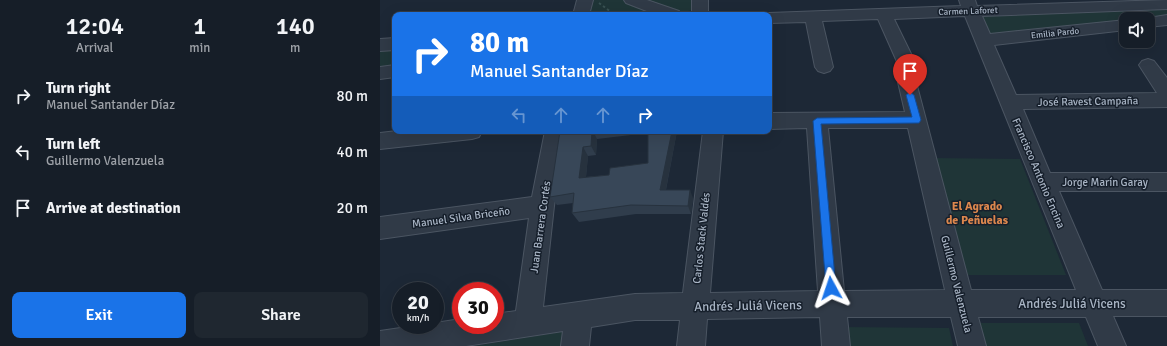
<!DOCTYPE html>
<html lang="en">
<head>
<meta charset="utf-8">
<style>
	body { margin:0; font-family:Signika,sans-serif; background:#1f2730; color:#f1f3f6; height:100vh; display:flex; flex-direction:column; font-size:15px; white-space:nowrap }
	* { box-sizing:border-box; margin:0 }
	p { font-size:13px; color:#9ea2a8 }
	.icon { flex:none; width:22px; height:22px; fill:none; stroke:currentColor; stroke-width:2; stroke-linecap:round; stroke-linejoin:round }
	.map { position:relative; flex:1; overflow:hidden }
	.side { display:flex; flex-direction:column; background:#161e28; width:380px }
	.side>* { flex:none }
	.top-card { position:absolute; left:12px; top:12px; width:380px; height:122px; border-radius:8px; box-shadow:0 4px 16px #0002,0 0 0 1px #353c45; background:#1a73e8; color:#fff; overflow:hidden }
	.controls { position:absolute; left:739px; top:12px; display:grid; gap:8px }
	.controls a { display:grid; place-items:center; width:36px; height:36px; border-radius:8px; background:#161e28; box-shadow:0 4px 16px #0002,0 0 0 1px #353c45; font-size:20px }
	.speed { position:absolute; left:12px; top:282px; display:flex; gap:8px; font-size:20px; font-weight:700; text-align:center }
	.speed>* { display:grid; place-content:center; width:52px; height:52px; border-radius:50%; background:#161e28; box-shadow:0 4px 16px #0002,0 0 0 1px #353c45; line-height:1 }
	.speed small { font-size:10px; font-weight:400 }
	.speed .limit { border:6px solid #d22; background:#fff; color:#111 }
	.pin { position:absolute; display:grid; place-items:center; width:34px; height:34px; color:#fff; margin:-41px -17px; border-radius:50% 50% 50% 0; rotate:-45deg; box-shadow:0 0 4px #0007 }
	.pin .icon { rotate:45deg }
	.me { position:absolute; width:44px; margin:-22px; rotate:355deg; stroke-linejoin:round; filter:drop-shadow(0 0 3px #0008) }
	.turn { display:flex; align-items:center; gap:14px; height:84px; padding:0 12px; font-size:18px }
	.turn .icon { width:52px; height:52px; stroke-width:2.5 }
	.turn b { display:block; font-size:28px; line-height:34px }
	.lanes { display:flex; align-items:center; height:38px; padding:0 12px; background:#0003; justify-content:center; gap:20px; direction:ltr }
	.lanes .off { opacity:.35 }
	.eta { display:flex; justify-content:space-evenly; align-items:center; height:68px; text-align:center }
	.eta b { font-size:24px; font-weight:600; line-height:28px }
	.primary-button { display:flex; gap:8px; margin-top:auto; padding:8px 12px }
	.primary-button a { flex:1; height:46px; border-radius:8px; background:#1a73e8; color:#fff; font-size:16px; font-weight:600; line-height:46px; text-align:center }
	.primary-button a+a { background:#1f2730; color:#f1f3f6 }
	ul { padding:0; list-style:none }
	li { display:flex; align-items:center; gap:12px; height:56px; padding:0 12px }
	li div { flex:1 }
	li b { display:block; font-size:15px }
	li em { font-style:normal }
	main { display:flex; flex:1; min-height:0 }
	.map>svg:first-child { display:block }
	.green { fill:#1f3537 }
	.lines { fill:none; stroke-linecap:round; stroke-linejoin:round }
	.minor-casing { stroke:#4b5562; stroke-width:2 }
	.path { stroke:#395152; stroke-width:2; stroke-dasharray:2.5 2.5; stroke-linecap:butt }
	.minor { fill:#303a47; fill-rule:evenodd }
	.wall { fill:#303d4c; fill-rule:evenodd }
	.shaded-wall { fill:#27323e }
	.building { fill:#384758; stroke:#27323e }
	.route { fill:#1a73e8; stroke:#114b97 }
	.labels { text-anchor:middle; stroke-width:3; stroke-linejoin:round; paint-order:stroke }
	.far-street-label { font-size:9px; fill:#a9b5c5; stroke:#161f2b }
	.street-label { font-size:11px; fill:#a9b5c5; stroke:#161f2b }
	.neighbourhood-label { font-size:12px; font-weight:bold; fill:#dc874d; stroke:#161f2b }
	.near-street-label { font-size:13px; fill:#a9b5c5; stroke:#161f2b }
</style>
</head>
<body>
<main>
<section class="side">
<div class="eta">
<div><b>12:04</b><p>Arrival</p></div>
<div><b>1</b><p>min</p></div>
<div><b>140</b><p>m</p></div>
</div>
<ul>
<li><svg class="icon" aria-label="right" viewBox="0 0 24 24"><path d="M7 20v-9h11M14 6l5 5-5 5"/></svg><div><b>Turn right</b><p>Manuel Santander Díaz</p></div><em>80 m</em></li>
<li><svg class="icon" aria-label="left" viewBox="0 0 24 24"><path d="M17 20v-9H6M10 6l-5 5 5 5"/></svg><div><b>Turn left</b><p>Guillermo Valenzuela</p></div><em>40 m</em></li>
<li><svg class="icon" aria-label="arrive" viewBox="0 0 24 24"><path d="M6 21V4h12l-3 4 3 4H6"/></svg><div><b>Arrive at destination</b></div><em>20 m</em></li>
</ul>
<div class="primary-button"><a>Exit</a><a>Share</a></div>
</section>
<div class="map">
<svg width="787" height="346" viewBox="0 0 787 346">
	<rect width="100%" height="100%" fill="#1d2836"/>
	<g class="green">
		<polygon points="208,0 243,0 282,15 205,15"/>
		<polygon points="265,0 315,0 315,9 302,13"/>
		<polygon points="787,8 787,18 746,19 746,22 610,37 601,15"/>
		<polygon points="15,49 15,66 0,67 0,50"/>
		<polygon points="552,158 640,159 686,275 583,275"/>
		<polygon points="593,323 699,323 708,346 599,346"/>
		<polygon points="461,327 569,328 573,346 463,346"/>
		<polygon points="187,331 186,345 180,346 94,346"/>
	</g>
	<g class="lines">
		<g class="minor-casing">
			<g id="minor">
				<polygon points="197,0 213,0 209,15 193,15"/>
				<polygon points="244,0 267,0 299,11 301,15 277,15 246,3"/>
				<rect x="312" y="0" width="16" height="15"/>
				<path d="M579 0H595L597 6 787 0V9L602 16 610 34 746 20V30L614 45 636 95 777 93 759 65 762 61 768 59 774 61 787 78V107L643 109 670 173H787V191H679L722 290H787V316H733L746 346H718L706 317H598L606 346H578L571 317H467L470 346H442L440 317 327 319 325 346H297L300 320H255L211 327 209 346H181L183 331 86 346H0V331L41 325H55V323L81 319V325H115V314L136 311 149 218 0 239V217L152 197 165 131H185L174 206 163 307 255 294 303 293 323 131H343L330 293 438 291 427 128 389 129V113L525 112 518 82 520 77 527 75 534 77 536 82 591 290H696L585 16 514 19 536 64 533 68 527 70 521 68 518 64 498 19 442 21 453 67 450 71 444 73 438 71 435 67 426 22 389 23V15H383L389 13 581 6ZM448 128H528L565 290 464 291Z"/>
				<polygon points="787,15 787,25 768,27 768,19 762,19"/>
				<polygon points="15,38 15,50 0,51 0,39"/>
				<polygon points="15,65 15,77 0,79 0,67"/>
				<polygon points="17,131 102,131 99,137 92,139 0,149 0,133"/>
			</g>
		</g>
		<polyline class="path" points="219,3 235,15"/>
		<use href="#minor" class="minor"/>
	</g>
	<path class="wall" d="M180 131H297L286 190 313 198 311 214H256L199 222 192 213 193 203 177 205 170 197ZM268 133V163L229 175 206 177 208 156 216 155 217 139Z"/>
	<g class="shaded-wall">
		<polygon points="212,131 213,131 217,139 216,155 211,146"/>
		<polygon points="292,131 297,131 284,199 280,190"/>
		<polygon points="203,147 208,156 205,187 199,178"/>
		<polygon points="310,190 313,198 311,214 308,206"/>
	</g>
	<polygon class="building" points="180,131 212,131 211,146 203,147 199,178 229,175 230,168 268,163 268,131 292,131 280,190 310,190 308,206 251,205 192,213 194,193 170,197"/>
	<polygon class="route" points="530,92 534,95 541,120 539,123 441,124 456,288 455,292 451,294 447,292 446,288 433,121 437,118 532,117 526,95"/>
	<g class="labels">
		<g class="far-street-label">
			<text transform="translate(588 11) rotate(-2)" y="3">Carmen Laforet</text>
			<text transform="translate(675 33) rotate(-6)" y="3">Emilia Pardo</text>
		</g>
		<g class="street-label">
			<text transform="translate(708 101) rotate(-1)" y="4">José Ravest Campaña</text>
			<text transform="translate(659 173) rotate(67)" y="4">Francisco Antonio Encina</text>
			<text x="725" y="186">Jorge Marín Garay</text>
			<text transform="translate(81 217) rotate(-8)" y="4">Manuel Silva Briceño</text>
			<text transform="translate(160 227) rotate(-82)" y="4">Juan Barrera Cortés</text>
			<text transform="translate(321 238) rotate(-84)" y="4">Carlos Stack Valdés</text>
			<text transform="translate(577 284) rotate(76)" y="4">Guillermo Valenzuela</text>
		</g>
		<g class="neighbourhood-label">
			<text x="597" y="210">El Agrado<tspan x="597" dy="14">de Peñuelas</tspan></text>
		</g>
		<g class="near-street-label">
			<text x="692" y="308">Andrés Juliá Vicens</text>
			<text transform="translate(368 305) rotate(-1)" y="5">Andrés Juliá Vicens</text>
		</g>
	</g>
</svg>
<div class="controls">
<a><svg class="icon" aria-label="sound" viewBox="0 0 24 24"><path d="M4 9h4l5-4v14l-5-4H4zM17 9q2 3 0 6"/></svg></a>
</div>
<div class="speed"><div>20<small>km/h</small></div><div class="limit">30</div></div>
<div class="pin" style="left:530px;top:95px;background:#d93025"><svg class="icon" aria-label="arrive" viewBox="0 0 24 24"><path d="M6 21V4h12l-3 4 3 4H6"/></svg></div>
<svg class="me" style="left:451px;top:288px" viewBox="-20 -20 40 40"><path d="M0-17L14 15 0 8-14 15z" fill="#1a73e8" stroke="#fff" stroke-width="4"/></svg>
<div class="top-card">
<div class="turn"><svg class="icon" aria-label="right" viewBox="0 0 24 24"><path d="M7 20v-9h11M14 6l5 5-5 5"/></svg><div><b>80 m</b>Manuel Santander Díaz</div></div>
<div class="lanes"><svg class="icon off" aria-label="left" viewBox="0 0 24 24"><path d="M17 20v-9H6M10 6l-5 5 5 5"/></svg><svg class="icon off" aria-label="ahead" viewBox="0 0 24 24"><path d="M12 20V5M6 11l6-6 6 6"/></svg><svg class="icon off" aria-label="ahead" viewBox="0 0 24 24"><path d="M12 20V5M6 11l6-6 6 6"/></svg><svg class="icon" aria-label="right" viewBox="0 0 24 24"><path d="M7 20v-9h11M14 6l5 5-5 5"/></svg></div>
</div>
</div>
</main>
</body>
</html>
